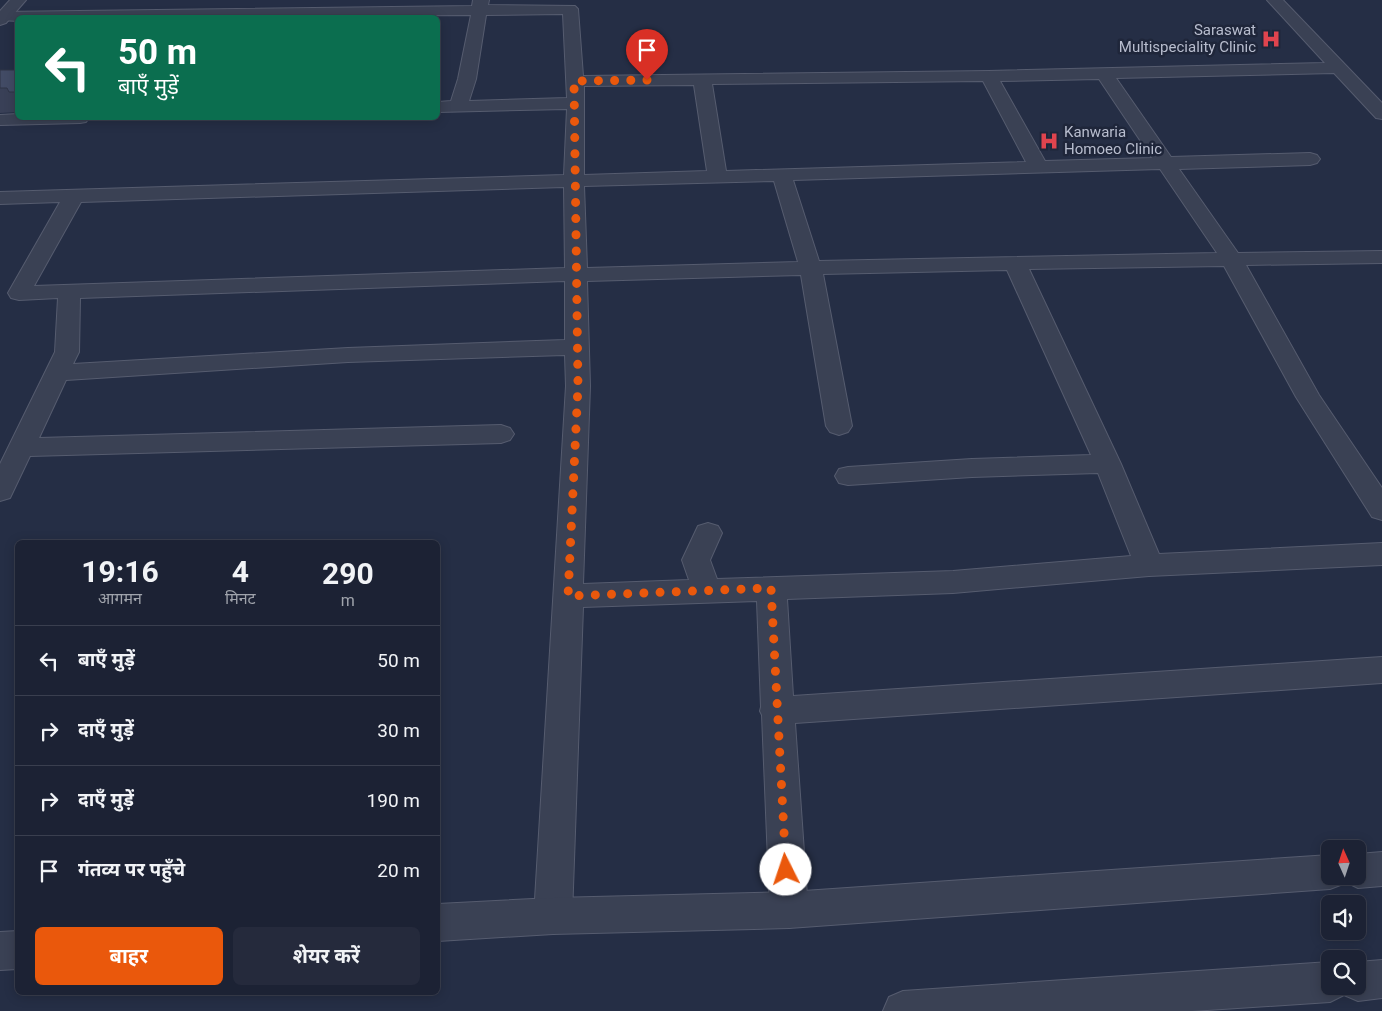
<!DOCTYPE html>
<html lang="hi">
<head>
<meta charset="utf-8">
<style>
	body { margin:0; font-family:Roboto,"Noto Sans Devanagari",sans-serif; background:#252a3c; color:#f1f3f6; height:100vh; display:flex; flex-direction:column; font-size:19px; white-space:nowrap }
	* { box-sizing:border-box; margin:0 }
	p { font-size:16px; color:#a0a4ac }
	.icon { flex:none; width:28px; height:28px; fill:none; stroke:currentColor; stroke-width:2; stroke-linecap:round; stroke-linejoin:round }
	.map { position:relative; flex:1; overflow:hidden }
	.panel { position:absolute; left:15px; top:540px; width:425px; height:455px; display:flex; flex-direction:column; background:#1c2234; border-radius:8px; box-shadow:0 2px 12px #0003,0 0 0 1px #3a3f4f }
	.panel>* { flex:none }
	.guide { position:absolute; left:15px; top:15px; width:425px; height:105px; border-radius:8px; box-shadow:0 2px 12px #0003,0 0 0 1px #3a3f4f; background:#0b6e4f; color:#fff; overflow:hidden }
	.needle { width:32px; rotate:357deg }
	.controls { position:absolute; left:1321px; top:840px; display:grid; gap:10px }
	.controls a { display:grid; place-items:center; width:45px; height:45px; border-radius:8px; background:#1c2234; box-shadow:0 2px 12px #0003,0 0 0 1px #3a3f4f; font-size:25px }
	.pin { position:absolute; display:grid; place-items:center; width:42px; height:42px; color:#fff; margin:-51px -21px; border-radius:50% 50% 50% 0; rotate:-45deg; box-shadow:0 0 5px #0007 }
	.pin .icon { rotate:45deg }
	.me { position:absolute; width:55px; margin:-28px; rotate:356deg; stroke-linejoin:round; filter:drop-shadow(0 0 4px #0008) }
	.turn { display:flex; align-items:center; gap:18px; height:105px; padding:0 20px; font-size:22px }
	.turn .icon { width:65px; height:65px; stroke-width:2.5 }
	.turn b { display:block; font-size:35px; line-height:42px }
	.eta { display:flex; justify-content:space-evenly; align-items:center; height:85px; text-align:center }
	.eta b { font-size:30px; font-weight:700; line-height:35px }
	.action { display:flex; gap:10px; margin-top:auto; padding:10px 20px }
	.action a { flex:1; height:58px; border-radius:8px; background:#ea580c; color:#fff; font-size:20px; font-weight:700; line-height:58px; text-align:center }
	.action a+a { background:#252a3c; color:#f1f3f6 }
	ul { padding:0; list-style:none }
	li { display:flex; align-items:center; gap:15px; height:70px; padding:0 20px; border-top:1px solid #3a3f4f }
	li div { flex:1 }
	li b { display:block; font-size:19px }
	li em { font-style:normal }
	.map>svg:first-child { display:block }
	.lines { fill:none; stroke-linecap:round; stroke-linejoin:round }
	.minor-casing { stroke:#565c6f; stroke-width:2 }
	.tertiary-casing { stroke:#565c6f; stroke-width:2 }
	.minor { fill:#3a4154; fill-rule:evenodd }
	.tertiary { fill:#3a4154; fill-rule:evenodd }
	.wall { fill:#394057 }
	.building { fill:#424b65; stroke:#2e3447 }
	.route { stroke:#ea580c; stroke-width:9; stroke-dasharray:0 16.2 }
	.labels { text-anchor:middle; stroke-width:5; stroke-linejoin:round; paint-order:stroke }
	.far-poi-label { font-size:15px; fill:#b8bdce; stroke:#1f263a; text-anchor:end }
</style>
</head>
<body>
<div class="map">
<svg width="1382" height="1011" viewBox="0 0 1382 1011">
	<rect width="100%" height="100%" fill="#252e45"/>
	<g class="lines">
		<g class="minor-casing">
			<g id="minor">
				<path d="M473 0H489L488 5 575 6 578 9 583 76 989 71 1325 63 1267 0H1283L1382 103V119L1376 118 1334 73 1116 78 1171 157 1310 153 1317 155 1320 159 1317 163 1310 165 1179 169 1238 253 1382 251V263L1246 265 1319 395 1382 488V520L1372 517 1296 397 1224 266 1029 269 1121 464 1159 554 1382 543V565L1149 576 953 593 787 599 793 696 1382 657V683L795 723 808 910 802 923 789 928 776 923 770 910 762 715 760 711 761 707 757 601 583 607 572 916 566 929 553 934 540 929 534 916 566 386 565 355 348 362 66 380 39 438 501 425 510 428 514 434 510 440 501 443 30 456 10 498 0 501V464L55 352 58 298 19 300 11 298 8 293 60 202 0 204V192L564 175 567 109 438 112V102L451 101 458 79 471 15 18 18V21L0 20V12L472 6ZM563 14 567 98 469 101 476 79 486 15ZM1099 79 1152 158 1045 161 1000 81ZM983 81 1026 162 726 171 712 84ZM694 85 707 171 584 175V86ZM1160 169 1217 253 819 261 793 180ZM774 181 798 262 587 268 584 186ZM564 187 565 268 34 286 81 202ZM1007 270 1091 455 972 459 848 467 839 469 835 476 839 483 848 485 972 477 1098 473 1131 556 953 571 717 579 710 560 722 533 718 526 708 523 698 526 682 560 689 580 583 584 590 386 587 281 801 275 826 426 830 432 839 435 848 432 852 426 823 274ZM565 281V340L348 348 73 364 79 352 80 298Z"/>
				<polygon points="18,114 18,118 89,118 86,122 80,123 0,125 0,115"/>
			</g>
		</g>
		<g class="tertiary-casing">
			<g id="tertiary">
				<polygon points="10,0 26,0 6,23 0,25 0,11"/>
				<polygon points="1382,852 1382,886 1358,888 1344,881 1343,884 1330,889 789,928 553,934 438,941 438,904 553,898 789,892 1330,855 1330,876 1358,876 1358,854"/>
				<polygon points="18,931 18,969 0,970 0,932"/>
				<polygon points="1382,960 1382,998 1358,1001 1344,995 1330,1002 1192,1011 883,1011 889,997 903,991 1330,962 1330,986 1358,986 1358,962"/>
			</g>
		</g>
		<use href="#minor" class="minor"/>
		<use href="#tertiary" class="tertiary"/>
	</g>
	<polygon class="wall" points="0,70 18,70 18,112 0,113"/>
	<polygon class="building" points="0,70 18,70 18,92 9,92 7,88 0,88"/>
	<g class="lines">
		<polyline class="route" points="647,80 574,81 578,386 568,596 771,588 786,870"/>
	</g>
	<defs>
		<g id="hospital-bare" transform="scale(1.5)"><path d="M-5-5h3v3.5h4V-5h3V5h-3V1.5h-4V5h-3Z" fill="#e0444e" stroke="#1f263a" stroke-width="2.5" paint-order="stroke"/></g>
	</defs>
	<g fill-rule="evenodd">
		<use href="#hospital-bare" x="1271" y="39"/>
		<use href="#hospital-bare" x="1049" y="141"/>
	</g>
	<g class="labels">
		<g class="far-poi-label">
			<text x="1256" y="35">Saraswat<tspan x="1256" dy="17">Multispeciality Clinic</tspan></text>
			<text x="1064" y="137" text-anchor="start">Kanwaria<tspan x="1064" dy="17">Homoeo Clinic</tspan></text>
		</g>
	</g>
</svg>
<div class="controls">
<a><svg class="needle" viewBox="-14 -14 28 28"><path d="M0-13l5 13h-10z" fill="#e53935"/><path d="M0 13l5-13h-10z" fill="#a0a4ac"/></svg></a>
<a><svg class="icon" aria-label="sound" viewBox="0 0 24 24"><path d="M4 9h4l5-4v14l-5-4H4zM17 9q2 3 0 6"/></svg></a>
<a><svg class="icon" aria-label="search" viewBox="0 0 24 24"><circle cx="10" cy="10" r="6"/><path d="M15 15l6 6"/></svg></a>
</div>
<div class="pin" style="left:647px;top:80px;background:#d93025"><svg class="icon" aria-label="arrive" viewBox="0 0 24 24"><path d="M6 21V4h12l-3 4 3 4H6"/></svg></div>
<svg class="me" style="left:786px;top:870px" viewBox="-20 -20 40 40"><circle r="19" fill="#fff"/><path d="M0-13L10 11 0 6-10 11z" fill="#ea580c"/></svg>
<div class="guide">
<div class="turn"><svg class="icon" aria-label="left" viewBox="0 0 24 24"><path d="M17 20v-9H6M10 6l-5 5 5 5"/></svg><div><b>50 m</b>बाएँ मुड़ें</div></div>
</div>
<section class="panel">
<div class="eta">
<div><b>19:16</b><p>आगमन</p></div>
<div><b>4</b><p>मिनट</p></div>
<div><b>290</b><p>m</p></div>
</div>
<ul>
<li><svg class="icon" aria-label="left" viewBox="0 0 24 24"><path d="M17 20v-9H6M10 6l-5 5 5 5"/></svg><div><b>बाएँ मुड़ें</b></div><em>50 m</em></li>
<li><svg class="icon" aria-label="right" viewBox="0 0 24 24"><path d="M7 20v-9h11M14 6l5 5-5 5"/></svg><div><b>दाएँ मुड़ें</b></div><em>30 m</em></li>
<li><svg class="icon" aria-label="right" viewBox="0 0 24 24"><path d="M7 20v-9h11M14 6l5 5-5 5"/></svg><div><b>दाएँ मुड़ें</b></div><em>190 m</em></li>
<li><svg class="icon" aria-label="arrive" viewBox="0 0 24 24"><path d="M6 21V4h12l-3 4 3 4H6"/></svg><div><b>गंतव्य पर पहुँचे</b></div><em>20 m</em></li>
</ul>
<div class="action"><a>बाहर</a><a>शेयर करें</a></div>
</section>
</div>
</body>
</html>
